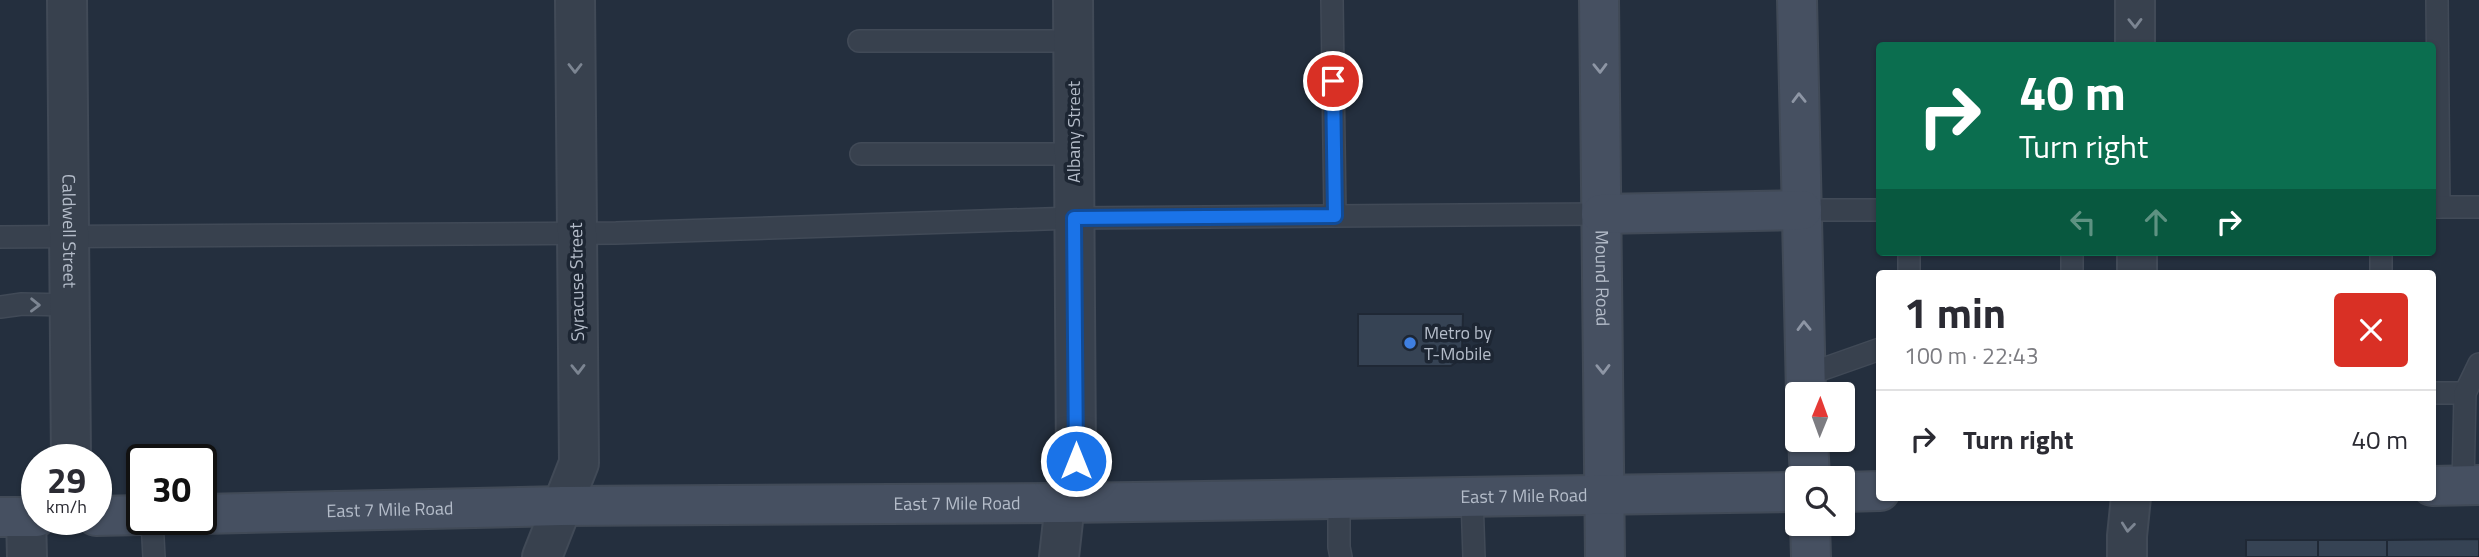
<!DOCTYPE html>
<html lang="en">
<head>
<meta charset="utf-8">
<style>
	body { margin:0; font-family:"Titillium Web",sans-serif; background:#f2f2f3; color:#2b2b33; height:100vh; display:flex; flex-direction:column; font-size:26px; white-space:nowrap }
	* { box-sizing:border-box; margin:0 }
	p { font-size:23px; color:#7c7c81 }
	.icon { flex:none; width:38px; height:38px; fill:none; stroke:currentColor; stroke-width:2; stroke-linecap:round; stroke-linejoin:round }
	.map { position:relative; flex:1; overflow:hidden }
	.panel { position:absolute; left:1876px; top:270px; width:560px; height:231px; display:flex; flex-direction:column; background:#fff; border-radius:7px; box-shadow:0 2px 5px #0004 }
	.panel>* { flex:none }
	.hud { position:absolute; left:1876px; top:42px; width:560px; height:214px; border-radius:7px; box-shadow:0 2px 5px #0004; background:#0b6e4f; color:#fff; overflow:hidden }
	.needle { width:46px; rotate:1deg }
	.buttons { position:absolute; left:1785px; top:382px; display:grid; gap:14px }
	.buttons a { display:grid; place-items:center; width:70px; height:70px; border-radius:7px; background:#fff; box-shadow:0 2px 5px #0004; font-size:35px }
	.speed { position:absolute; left:21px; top:444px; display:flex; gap:14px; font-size:35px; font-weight:700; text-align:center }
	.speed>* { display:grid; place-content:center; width:91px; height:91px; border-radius:50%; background:#fff; box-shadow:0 2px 5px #0004; line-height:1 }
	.speed small { font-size:18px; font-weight:400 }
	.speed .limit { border:4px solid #111; border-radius:10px; background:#fff; color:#111 }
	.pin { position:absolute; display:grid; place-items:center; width:60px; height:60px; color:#fff; margin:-30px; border:4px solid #fff; border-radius:50%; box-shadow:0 2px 7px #0007 }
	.me { position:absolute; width:77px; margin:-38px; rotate:0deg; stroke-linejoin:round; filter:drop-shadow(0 0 5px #0008) }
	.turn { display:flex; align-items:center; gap:24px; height:147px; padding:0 28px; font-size:32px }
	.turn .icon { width:91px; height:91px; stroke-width:2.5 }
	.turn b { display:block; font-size:49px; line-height:60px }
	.lanes { display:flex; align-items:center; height:66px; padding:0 28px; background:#0003; justify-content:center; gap:35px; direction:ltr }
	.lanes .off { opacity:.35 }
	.round { display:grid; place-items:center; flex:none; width:74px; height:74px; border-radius:7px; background:#f2f2f3 }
	.headline { display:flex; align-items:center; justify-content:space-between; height:119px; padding:0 28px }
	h1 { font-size:42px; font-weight:700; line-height:52px }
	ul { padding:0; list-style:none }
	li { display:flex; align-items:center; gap:21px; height:98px; padding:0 28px; border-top:2px solid #e1e1e2 }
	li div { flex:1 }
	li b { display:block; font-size:26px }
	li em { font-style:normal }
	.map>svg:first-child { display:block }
	.building { fill:#364354; stroke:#1f2835; stroke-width:2 }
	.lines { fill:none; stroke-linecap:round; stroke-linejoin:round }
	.lane-casing { stroke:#414a57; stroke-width:24 }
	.street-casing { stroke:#414a57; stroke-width:42 }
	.secondary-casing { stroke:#414a57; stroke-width:42 }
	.lane { stroke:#38414e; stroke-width:21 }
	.street { stroke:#38414e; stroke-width:38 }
	.secondary { stroke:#465061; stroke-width:38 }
	.oneway { stroke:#7c8592 }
	.oneway2 { stroke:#8e96a5 }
	.route-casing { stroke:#114b97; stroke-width:18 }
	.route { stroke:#1a73e8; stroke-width:12 }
	.shop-dot { fill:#3f7fe0; stroke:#1d2633; stroke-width:2.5 }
	.labels { text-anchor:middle; stroke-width:7; stroke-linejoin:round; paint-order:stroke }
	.street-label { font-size:18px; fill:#b4bcc9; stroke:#1d2633 }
	.poi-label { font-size:18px; fill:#b4bcc9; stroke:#1d2633; text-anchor:start }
</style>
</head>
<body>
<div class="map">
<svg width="2479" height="557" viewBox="0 0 2479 557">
	<rect width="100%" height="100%" fill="#242f3e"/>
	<g class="building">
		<polygon points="1358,314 1463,314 1462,352 1458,361 1451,366 1358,366"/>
		<polygon points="2479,539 2479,557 2387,557 2387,540"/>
		<rect x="2246" y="540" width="72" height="17"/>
		<rect x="2318" y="540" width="69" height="17"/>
	</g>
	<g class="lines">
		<g class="lane-casing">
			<g id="lane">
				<polyline points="1332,0 1335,216"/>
				<polyline points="2437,0 2439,207"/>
				<polyline points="859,41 1073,41"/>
				<polyline points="861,154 1074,154"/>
				<polyline points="2432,207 2479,207"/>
				<polyline points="1802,210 1880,210"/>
				<polyline points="0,237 616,233 1074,218 1601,214"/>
				<polyline points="1909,252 1909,273"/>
				<polyline points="2072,252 2072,273"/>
				<polyline points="2381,252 2381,273"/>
				<polyline points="0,307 22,304 69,305"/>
				<polyline points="1806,375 1880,349"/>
				<polyline points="2432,393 2465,393"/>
				<polyline points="2463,485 2465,393 2479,364"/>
				<polyline points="1472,497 1474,557"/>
				<polyline points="1339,499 1339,547 1341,557"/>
				<polyline points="152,520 154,557"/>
			</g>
		</g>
		<g class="street-casing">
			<g id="street">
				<path id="s1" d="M67 0 71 460"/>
				<polyline points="2135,0 2135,46"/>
				<polyline points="2137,252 2137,273"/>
				<polyline points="26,517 27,557"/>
				<polyline points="542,557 579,463 575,0"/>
				<polyline points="1059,557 1065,503 1076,461 1073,0"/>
				<polyline points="2127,557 2127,536 2131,497"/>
			</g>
		</g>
		<g class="secondary-casing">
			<g id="secondary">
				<path id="s2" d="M1599 0 1605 557"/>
				<polyline points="1797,0 1806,394"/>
				<polyline points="1601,214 1802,210"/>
				<polyline points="1808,439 1810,478"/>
				<polyline points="2432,486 2479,485"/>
				<polyline points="1843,492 1880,491"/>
				<path id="s3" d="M201 514 562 506 1065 503 1797 492"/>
				<polyline points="96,516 142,515"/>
				<polyline points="0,517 37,517"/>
				<polyline points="1810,523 1811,557"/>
			</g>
		</g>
		<use href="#lane" class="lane"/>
		<use href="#street" class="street"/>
		<use href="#secondary" class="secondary"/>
	</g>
	<defs><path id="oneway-chevron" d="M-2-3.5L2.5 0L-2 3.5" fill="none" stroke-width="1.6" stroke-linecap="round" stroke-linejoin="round" transform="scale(1.75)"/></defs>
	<g class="oneway">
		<use href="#oneway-chevron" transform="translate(2135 23) rotate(89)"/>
		<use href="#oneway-chevron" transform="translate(575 68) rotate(90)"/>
		<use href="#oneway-chevron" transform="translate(35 305) rotate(1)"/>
		<use href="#oneway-chevron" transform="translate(578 369) rotate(89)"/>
		<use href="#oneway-chevron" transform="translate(2128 527) rotate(96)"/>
	</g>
	<g class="oneway2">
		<use href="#oneway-chevron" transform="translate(1600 68) rotate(89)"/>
		<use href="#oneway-chevron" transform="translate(1799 98) rotate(-91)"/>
		<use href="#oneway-chevron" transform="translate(1804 326) rotate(-91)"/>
		<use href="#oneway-chevron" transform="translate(1603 369) rotate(89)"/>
	</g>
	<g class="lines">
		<g class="route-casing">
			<polyline id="route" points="1076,461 1074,218 1335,216 1333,81"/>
		</g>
		<use href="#route" class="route"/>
	</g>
	<circle class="shop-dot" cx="1410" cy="343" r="7"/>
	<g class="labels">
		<g class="street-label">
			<text transform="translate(1074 132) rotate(-90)" y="6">Albany Street</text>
			<text dy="6" stroke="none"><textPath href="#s1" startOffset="231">Caldwell Street</textPath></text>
			<text dy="6" stroke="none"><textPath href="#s2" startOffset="278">Mound Road</textPath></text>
			<text transform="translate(577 282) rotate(-91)" y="6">Syracuse Street</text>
			<text dy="6" stroke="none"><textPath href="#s3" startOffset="1323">East 7 Mile Road</textPath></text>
			<text dy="6" stroke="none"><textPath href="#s3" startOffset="756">East 7 Mile Road</textPath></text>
			<text dy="6" stroke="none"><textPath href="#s3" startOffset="189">East 7 Mile Road</textPath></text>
		</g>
		<g class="poi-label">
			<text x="1424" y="339">Metro by<tspan x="1424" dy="21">T-Mobile</tspan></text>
		</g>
	</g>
</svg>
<div class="buttons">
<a><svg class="needle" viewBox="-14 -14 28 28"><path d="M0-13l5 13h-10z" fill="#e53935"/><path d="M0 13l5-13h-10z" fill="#7c7c81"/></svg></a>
<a><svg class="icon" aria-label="search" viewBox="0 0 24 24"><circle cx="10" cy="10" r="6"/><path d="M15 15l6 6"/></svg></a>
</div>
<div class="speed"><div>29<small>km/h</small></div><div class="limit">30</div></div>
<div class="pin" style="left:1333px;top:81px;background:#d93025"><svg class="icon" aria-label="arrive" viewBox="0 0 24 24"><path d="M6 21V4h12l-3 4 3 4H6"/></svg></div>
<svg class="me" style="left:1076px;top:461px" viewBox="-20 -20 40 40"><circle r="17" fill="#1a73e8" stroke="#fff" stroke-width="3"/><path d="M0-11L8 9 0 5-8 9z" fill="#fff"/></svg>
<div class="hud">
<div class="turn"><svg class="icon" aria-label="right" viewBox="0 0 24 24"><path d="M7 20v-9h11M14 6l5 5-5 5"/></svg><div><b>40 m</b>Turn right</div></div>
<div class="lanes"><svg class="icon off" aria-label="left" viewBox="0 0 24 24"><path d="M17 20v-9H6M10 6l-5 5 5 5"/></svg><svg class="icon off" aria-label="ahead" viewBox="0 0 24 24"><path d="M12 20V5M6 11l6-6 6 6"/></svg><svg class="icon" aria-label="right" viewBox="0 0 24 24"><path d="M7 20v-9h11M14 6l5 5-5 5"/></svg></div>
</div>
<section class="panel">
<div class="headline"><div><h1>1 min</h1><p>100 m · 22:43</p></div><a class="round" style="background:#d93025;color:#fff"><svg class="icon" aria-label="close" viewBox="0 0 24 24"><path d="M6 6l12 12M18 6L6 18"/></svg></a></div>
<ul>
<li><svg class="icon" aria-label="right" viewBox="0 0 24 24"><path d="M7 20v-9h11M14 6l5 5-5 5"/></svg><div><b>Turn right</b></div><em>40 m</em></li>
</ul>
</section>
</div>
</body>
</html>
